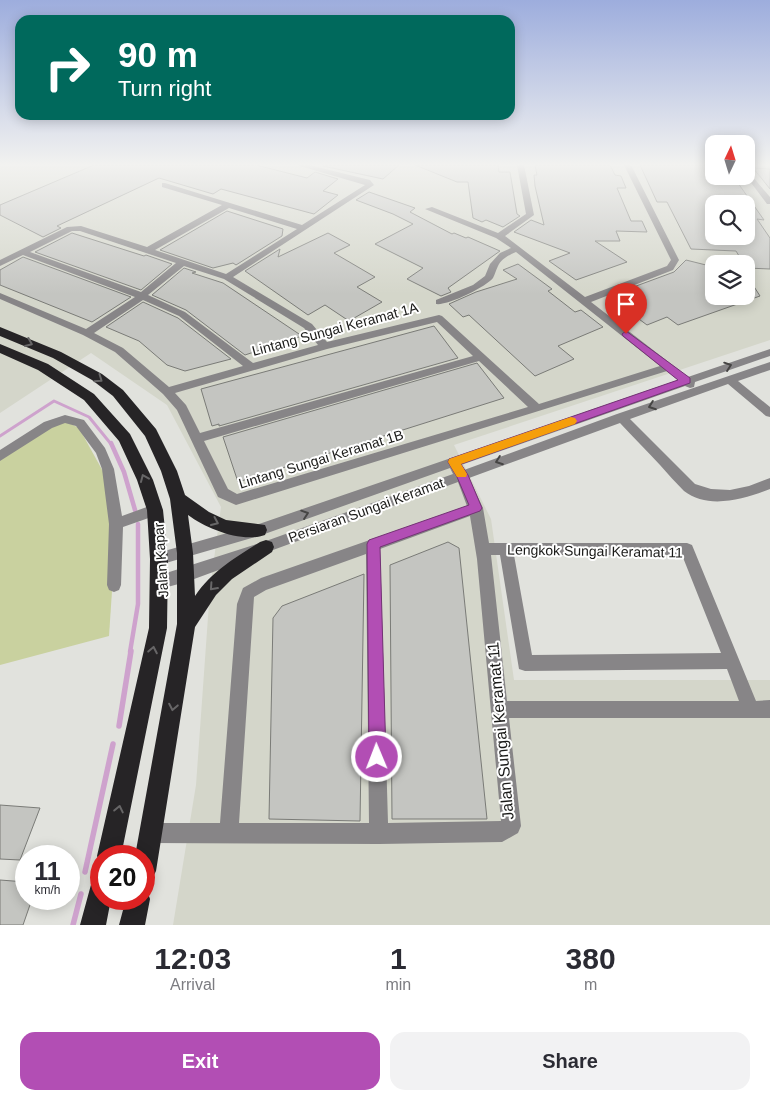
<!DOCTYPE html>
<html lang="en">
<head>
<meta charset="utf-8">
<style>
	body { margin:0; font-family:Arial,sans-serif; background:#f2f2f3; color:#2b2b33; height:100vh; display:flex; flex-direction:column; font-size:19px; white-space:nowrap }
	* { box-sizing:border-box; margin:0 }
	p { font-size:16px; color:#7c7c81 }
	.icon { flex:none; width:28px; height:28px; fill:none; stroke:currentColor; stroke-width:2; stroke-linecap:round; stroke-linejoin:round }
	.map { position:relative; height:925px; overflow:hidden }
	.sheet { display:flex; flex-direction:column; background:#fff; flex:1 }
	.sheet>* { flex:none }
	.banner { position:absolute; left:15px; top:15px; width:500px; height:105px; border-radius:15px; box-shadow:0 2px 12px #0003; background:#00695c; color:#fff; overflow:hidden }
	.needle { width:32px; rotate:4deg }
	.controls { position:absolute; left:705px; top:135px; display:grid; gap:10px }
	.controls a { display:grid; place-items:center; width:50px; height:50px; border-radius:10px; background:#fff; box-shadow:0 2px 12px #0003; font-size:25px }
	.speed { position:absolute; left:15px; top:845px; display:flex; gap:10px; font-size:25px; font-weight:700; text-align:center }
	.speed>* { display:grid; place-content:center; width:65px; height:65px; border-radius:50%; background:#fff; box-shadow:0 2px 12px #0003; line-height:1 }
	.speed small { font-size:12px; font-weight:400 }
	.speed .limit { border:8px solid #d22; background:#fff; color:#111 }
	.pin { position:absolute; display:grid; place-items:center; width:42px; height:42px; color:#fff; margin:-51px -21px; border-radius:50% 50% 50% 0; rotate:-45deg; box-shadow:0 0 5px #0007 }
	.pin .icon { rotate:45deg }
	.me { position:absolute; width:55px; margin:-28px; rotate:359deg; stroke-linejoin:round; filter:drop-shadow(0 0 4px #0008) }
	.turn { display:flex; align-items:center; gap:18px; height:105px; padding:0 20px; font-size:22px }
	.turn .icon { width:65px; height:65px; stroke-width:2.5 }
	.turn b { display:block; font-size:35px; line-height:42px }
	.eta { display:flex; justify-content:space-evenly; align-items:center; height:85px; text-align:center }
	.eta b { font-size:30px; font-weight:800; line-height:35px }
	.cta { display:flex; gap:10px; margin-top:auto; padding:10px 20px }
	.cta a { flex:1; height:58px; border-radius:15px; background:#b24eb4; color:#fff; font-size:20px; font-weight:800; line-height:58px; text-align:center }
	.cta a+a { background:#f2f2f3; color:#2b2b33 }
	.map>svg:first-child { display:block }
	.built { fill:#d4d6ca; fill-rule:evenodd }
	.green { fill:#c9d19f }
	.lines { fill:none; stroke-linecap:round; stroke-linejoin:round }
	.stream-far2 { stroke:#cea2cd; stroke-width:3 }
	.stream-far1 { stroke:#cea2cd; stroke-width:4.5 }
	.stream { stroke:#cea2cd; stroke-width:5.5 }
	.building { fill:#c4c5c1; stroke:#7a7b77; fill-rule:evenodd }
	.minor { fill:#878587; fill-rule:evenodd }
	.highway { fill:#262426; fill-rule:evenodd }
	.oneway { stroke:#676667 }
	.oneway2 { stroke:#464544 }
	.route { fill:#b24eb4; stroke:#743375 }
	.slow { fill:#f59e0b }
	.labels { text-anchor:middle; stroke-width:4; stroke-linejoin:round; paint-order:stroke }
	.street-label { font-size:14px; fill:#1a1a18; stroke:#fff }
	.near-street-label { font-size:16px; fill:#1a1a18; stroke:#fff }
</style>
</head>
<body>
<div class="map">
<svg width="770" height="925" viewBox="0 0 770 925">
	<rect width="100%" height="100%" fill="#e1e2dd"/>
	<path class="built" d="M0 165H714V176H746V165H770V340L454 445 491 519 514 680H770V925H173L196 785 210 589 221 507 167 405 91 353 0 413ZM714 204H746V236H714ZM714 264H746V296H714Z"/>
	<polygon class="green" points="67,422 79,428 105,475 114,561 109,636 0,665 0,460 56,424"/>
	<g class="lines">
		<polyline class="stream-far2" points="0,436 54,401 89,417 111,444"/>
		<g class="stream-far1">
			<polyline points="111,443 124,472 135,510"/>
			<polyline points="130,652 138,604 138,524"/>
		</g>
		<g class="stream">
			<polyline points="119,726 131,651"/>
			<polyline points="85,872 113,744"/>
			<polyline points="73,925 81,894"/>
		</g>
	</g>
	<g class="building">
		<polygon points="94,165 256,165 307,178 315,172 338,179 323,191 338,195 314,214 221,189 213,194 159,178 57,226 61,228 43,237 0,215 0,205"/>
		<polygon points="325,165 399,165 383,179 323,166"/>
		<polygon points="415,165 498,165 499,172 510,172 517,214 520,216 503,227 486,220 482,222 473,218 468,182 457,182"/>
		<polygon points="535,165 610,165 615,175 621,176 626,188 617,188 631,221 642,221 647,232 616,231 620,241 595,241 627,262 576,280 549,261 570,253 514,232 531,220 544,225 535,186 534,175 537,175"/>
		<path d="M640 165H714V176H733L764 220 757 219 770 238V269L747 268 746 264H744L736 251 691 249 667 202H657ZM714 204H746V236H714Z"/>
		<polygon points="753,168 770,169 770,189 762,179"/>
		<polygon points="369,192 415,208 410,212 452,234 454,233 466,238 468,237 500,251 448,288 451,292 441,296 407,279 423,268 375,244 413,224 393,214 356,200"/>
		<polygon points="227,211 283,229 282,236 236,265 233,263 213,268 160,250"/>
		<polygon points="72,233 144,256 146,255 172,264 141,290 35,252"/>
		<polygon points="328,233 350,245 334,253 375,277 357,287 382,302 349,321 325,305 308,315 245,271 280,249 278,257"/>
		<polygon points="23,257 131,297 92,322 0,285 0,270"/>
		<polygon points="686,260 714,267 714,296 746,296 746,274 760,296 678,325 667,317 647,325 620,305 639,297 628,289 674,272"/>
		<polygon points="518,264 552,289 548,291 575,312 581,310 603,327 558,346 574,359 535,376 469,315 463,317 449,304 476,292 517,279 503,270"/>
		<polygon points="184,268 196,272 192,273 223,283 302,336 245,355 186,310 152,295"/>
		<polygon points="143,302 178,318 231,359 185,371 167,365 139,341 106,327"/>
		<polygon points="434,326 458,358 219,426 219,424 212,426 201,389"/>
		<polygon points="477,363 504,398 238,482 223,437"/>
		<polygon points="448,542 459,548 487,819 392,819 390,565"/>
		<polygon points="364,574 360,821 269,819 273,618 282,606"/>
		<polygon points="0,805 40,808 20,860 0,859"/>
		<polygon points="0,880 26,882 26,899 32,899 23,925 0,925"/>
	</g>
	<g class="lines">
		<g class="minor">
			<path d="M299 165H309L370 180 374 185 233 277 312 324 327 342 439 315 442 316 539 404 660 366 516 252C509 255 501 259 498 266 496 270 495 274 493 278 486 287 447 306 436 304V300L473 285 485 276 490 264 500 253 511 248 496 238 425 209 432 207 498 233 526 214 517 165H524L534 215 505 236 585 297 667 266 671 260 624 165H631L679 260 673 270 591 302 688 377 770 349V356L695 382 694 387 690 388 685 386 461 465 464 470 617 414 770 362V370L738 381 770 407V417L766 416 728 384 630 419 695 484 711 489 730 490 749 486 770 478V489C745 499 708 510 684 491 676 483 668 474 660 465 647 451 633 437 620 423L469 478 483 508 489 543H687L692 545 756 701 770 700V718H509L521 826 518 833 502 842 379 844 150 843 143 840 140 833 143 826 150 823H220L237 604 243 588 261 578 467 506 458 482 186 582 160 589 155 587 153 582 155 577 160 575 266 541 453 474 450 468 259 536 159 565 154 564 152 559 154 554 259 524 678 380 667 371 236 505 218 497 177 410 163 394 115 352 83 335 0 299V293L86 329 135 297 23 255 0 266V260L67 227 81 226 147 247 222 205 162 187V183H165L302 225 365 185 300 166ZM229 208 297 229 226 274 155 250ZM72 231H80L176 263 141 292 30 252ZM184 266 224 279 304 328 318 345 253 363 185 312 148 295ZM143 300 179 316 243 366 169 387 123 348 94 333ZM437 322 473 356 200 433 186 405 175 393 327 349ZM479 361 528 407 237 494 228 489 204 441ZM470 516 477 559 501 821 388 823 380 549ZM366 554 369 823H239L254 597 266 590ZM491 555H500L519 669 525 671 727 669 739 701H507ZM514 555H682L721 653 532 655Z"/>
			<polygon points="746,169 770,197 770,204 767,204 746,176"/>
			<polygon points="65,415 84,420 105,448 114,469 122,516 155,504 160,506 162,510 160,514 123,527 121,585 119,590 114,592 109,590 107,585 109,524 102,469 96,453 76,426 65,423 52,428 0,461 0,450 44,422"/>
		</g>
		<g class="highway">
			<path d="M0 327 61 352 102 374 123 390 156 429 177 471 185 495 209 512 226 520 265 525 267 530 265 535C242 543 207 529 188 515L193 553 195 596C212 571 235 558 260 542L266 540 272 542 274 547 272 552 232 579 216 595 195 627 156 871 152 879 144 883V856H135L177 624V553L170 499 161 471 145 436 113 396 92 380 53 358 0 336Z"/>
			<polygon points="0,344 48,364 94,394 130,434 153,480 163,510 168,559 167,628 121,856 101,856 101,865 97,856 149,628 150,559 147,510 137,480 119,441 84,400 38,370 0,353"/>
			<polygon points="101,878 101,899 111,899 106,925 80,925 92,881"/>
			<polygon points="144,889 147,890 150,899 145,925 119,925 126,899 144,899"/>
		</g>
	</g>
	<defs><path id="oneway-chevron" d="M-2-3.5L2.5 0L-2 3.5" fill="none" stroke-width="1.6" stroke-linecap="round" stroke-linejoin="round" transform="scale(1.25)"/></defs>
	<g class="oneway">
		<use href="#oneway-chevron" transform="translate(29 343) rotate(23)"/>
		<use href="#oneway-chevron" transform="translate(99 379) rotate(35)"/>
		<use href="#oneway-chevron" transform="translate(144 478) rotate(-113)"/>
		<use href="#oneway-chevron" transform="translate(215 522) rotate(24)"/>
		<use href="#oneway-chevron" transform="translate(213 587) rotate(132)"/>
		<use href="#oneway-chevron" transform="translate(153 650) rotate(-79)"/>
		<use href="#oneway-chevron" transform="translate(173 707) rotate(101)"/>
		<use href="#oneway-chevron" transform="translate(119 809) rotate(-78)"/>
	</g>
	<g class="oneway2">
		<use href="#oneway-chevron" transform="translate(728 366) rotate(-19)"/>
		<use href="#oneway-chevron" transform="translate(652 406) rotate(160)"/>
		<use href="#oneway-chevron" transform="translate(499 461) rotate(160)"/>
		<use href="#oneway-chevron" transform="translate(305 514) rotate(-19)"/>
	</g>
	<linearGradient id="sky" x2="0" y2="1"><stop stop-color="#9daddd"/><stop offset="0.56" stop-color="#f2f2f0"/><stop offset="1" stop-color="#f2f2f0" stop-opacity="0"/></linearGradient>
	<rect width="770" height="294" fill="url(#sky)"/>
	<polygon class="route" points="626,331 690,378 690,383 461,464 468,475 482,508 480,511 380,547 386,757 383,762 377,765 372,762 369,757 367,544 369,540 469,505 457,477 448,462 449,459 678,380 623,336 622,334"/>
	<polygon class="slow" points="571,417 575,418 577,421 575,424 461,464 467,474 466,477 457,477 448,462 449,459"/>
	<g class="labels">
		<g class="street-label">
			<text transform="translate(335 329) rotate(-15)" y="5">Lintang Sungai Keramat 1A</text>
			<text transform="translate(321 459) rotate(-17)" y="5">Lintang Sungai Keramat 1B</text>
			<text transform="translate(366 510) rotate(-20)" y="5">Persiaran Sungai Keramat</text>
			<text transform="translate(595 551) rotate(1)" y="5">Lengkok Sungai Keramat 11</text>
			<text transform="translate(161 560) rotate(-94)" y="5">Jalan Kapar</text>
		</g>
		<g class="near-street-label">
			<text transform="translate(500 731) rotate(-95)" y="6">Jalan Sungai Keramat 11</text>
		</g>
	</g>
</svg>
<div class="controls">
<a><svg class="needle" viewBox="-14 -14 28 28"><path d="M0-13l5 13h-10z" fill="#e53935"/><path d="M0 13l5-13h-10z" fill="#7c7c81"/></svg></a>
<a><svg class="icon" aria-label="search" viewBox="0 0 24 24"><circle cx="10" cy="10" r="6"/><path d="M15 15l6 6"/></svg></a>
<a><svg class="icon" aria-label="layers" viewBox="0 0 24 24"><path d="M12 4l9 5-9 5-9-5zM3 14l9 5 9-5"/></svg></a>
</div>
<div class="speed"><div>11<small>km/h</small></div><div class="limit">20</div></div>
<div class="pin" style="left:626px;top:334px;background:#d93025"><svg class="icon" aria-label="arrive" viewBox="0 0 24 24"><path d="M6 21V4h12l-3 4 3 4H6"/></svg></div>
<svg class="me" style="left:377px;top:757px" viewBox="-20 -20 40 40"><circle r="17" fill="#b24eb4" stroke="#fff" stroke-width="3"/><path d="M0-11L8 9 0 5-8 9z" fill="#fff"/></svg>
<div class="banner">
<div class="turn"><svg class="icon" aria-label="right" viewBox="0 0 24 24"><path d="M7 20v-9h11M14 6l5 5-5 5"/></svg><div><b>90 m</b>Turn right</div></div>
</div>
</div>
<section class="sheet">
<div class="eta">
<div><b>12:03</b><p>Arrival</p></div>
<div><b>1</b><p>min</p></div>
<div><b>380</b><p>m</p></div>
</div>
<div class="cta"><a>Exit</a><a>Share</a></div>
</section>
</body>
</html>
